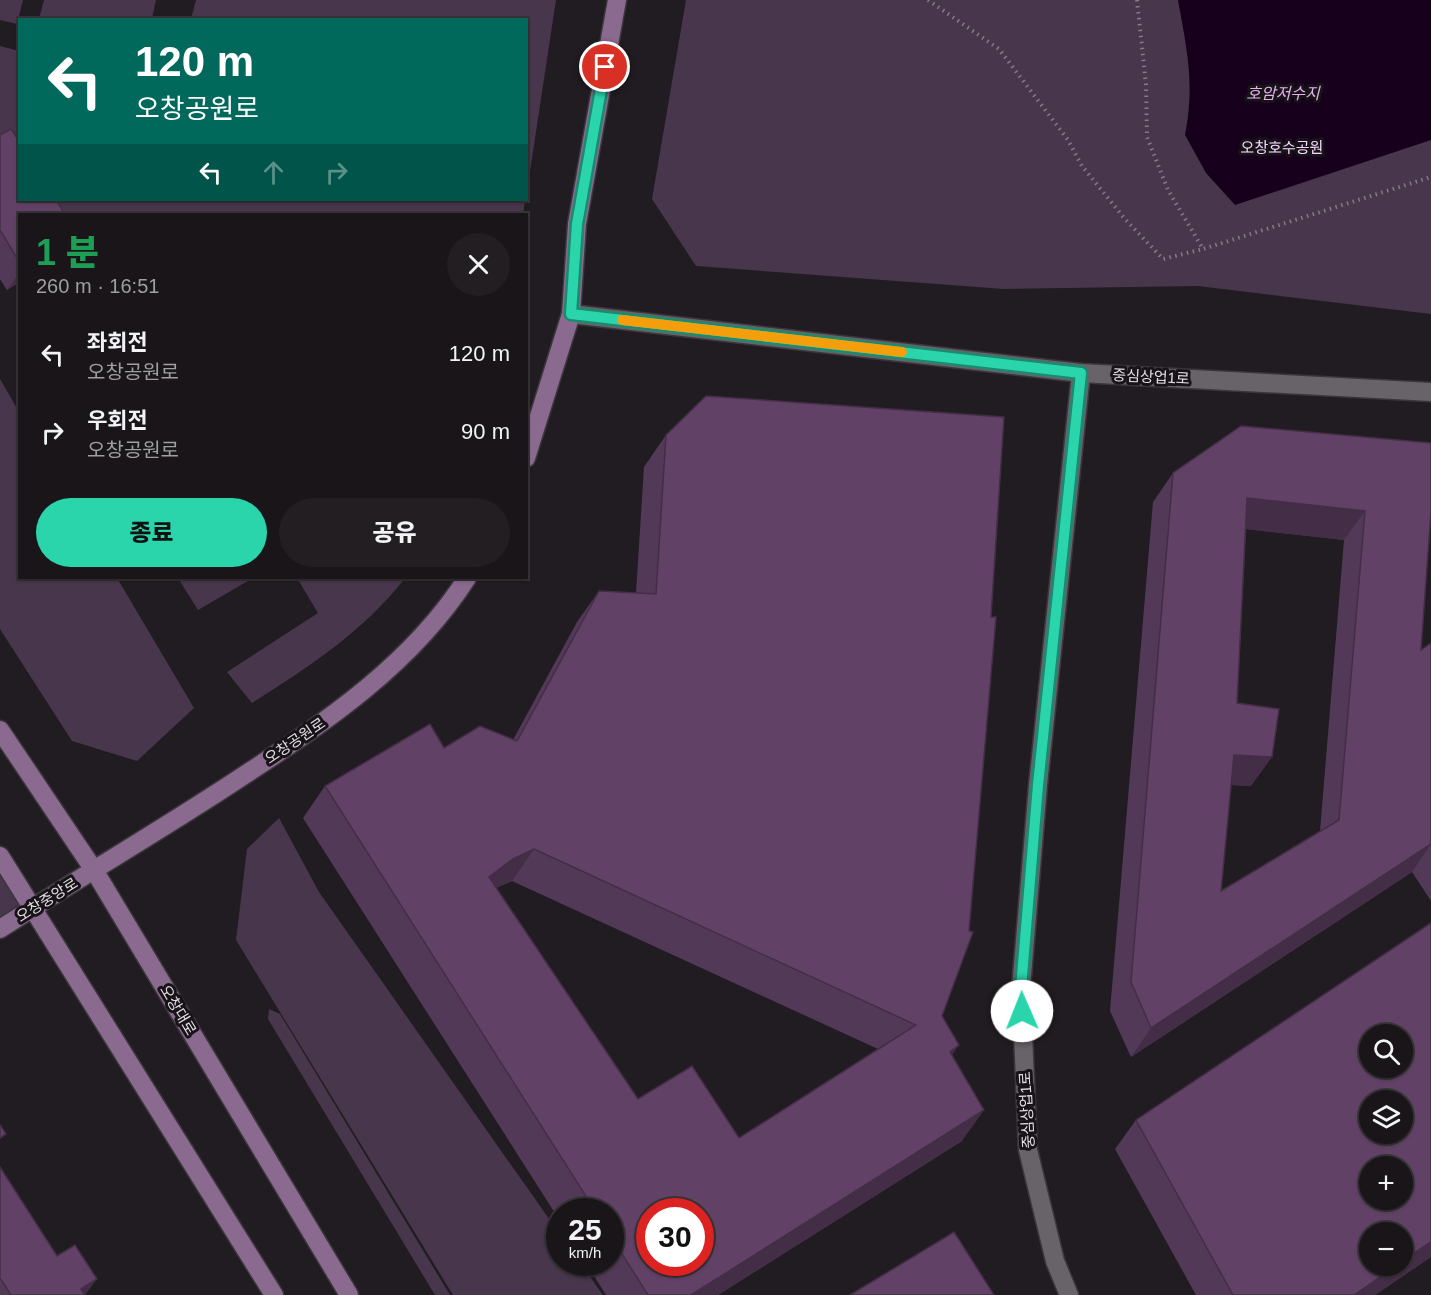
<!DOCTYPE html>
<html lang="ko">
<head>
<meta charset="utf-8">
<style>
	body { margin:0; font-family:Helvetica,"Noto Sans KR",sans-serif; background:#221e22; color:#f1f3f6; height:100vh; display:flex; flex-direction:column; font-size:22px; white-space:nowrap }
	* { box-sizing:border-box; margin:0 }
	p { font-size:20px; color:#9f9fa2 }
	.icon { flex:none; width:33px; height:33px; fill:none; stroke:currentColor; stroke-width:2; stroke-linecap:round; stroke-linejoin:round }
	.map { position:relative; flex:1; overflow:hidden }
	.sheet { position:absolute; left:18px; top:213px; width:510px; height:366px; display:flex; flex-direction:column; background:#191519; border-radius:0px; box-shadow:0 2px 4px #0004,0 0 0 2px #373438 }
	.sheet>* { flex:none }
	.banner { position:absolute; left:18px; top:18px; width:510px; height:183px; border-radius:0px; box-shadow:0 2px 4px #0004,0 0 0 2px #373438; background:#00695c; color:#fff; overflow:hidden }
	.fabs { position:absolute; left:1359px; top:1024px; display:grid; gap:12px }
	.fabs a { display:grid; place-items:center; width:54px; height:54px; border-radius:50%; background:#191519; box-shadow:0 2px 4px #0004,0 0 0 2px #373438; font-size:30px }
	.speed { position:absolute; left:546px; top:1198px; display:flex; gap:12px; font-size:30px; font-weight:700; text-align:center }
	.speed>* { display:grid; place-content:center; width:78px; height:78px; border-radius:50%; background:#191519; box-shadow:0 2px 4px #0004,0 0 0 2px #373438; line-height:1 }
	.speed small { font-size:15px; font-weight:400 }
	.speed .limit { border:9px solid #d22; background:#fff; color:#111 }
	.pin { position:absolute; display:grid; place-items:center; width:51px; height:51px; color:#fff; margin:-26px; border:3px solid #fff; border-radius:50%; box-shadow:0 2px 6px #0007 }
	.me { position:absolute; width:66px; margin:-33px; rotate:359deg; stroke-linejoin:round; filter:drop-shadow(0 0 4px #0008) }
	.turn { display:flex; align-items:center; gap:21px; height:126px; padding:0 18px; font-size:27px }
	.turn .icon { width:78px; height:78px; stroke-width:2.5 }
	.turn b { display:block; font-size:42px; line-height:51px }
	.lanes { display:flex; align-items:center; height:57px; padding:0 18px; background:#0003; justify-content:center; gap:30px; direction:ltr }
	.lanes .off { opacity:.35 }
	.round { display:grid; place-items:center; flex:none; width:63px; height:63px; border-radius:32px; background:#221e22 }
	.head { display:flex; align-items:center; justify-content:space-between; height:102px; padding:0 18px }
	h1 { font-size:36px; font-weight:800; line-height:45px; color:#1e9e55 }
	.action { display:flex; gap:12px; margin-top:auto; padding:12px 18px }
	.action a { flex:1; height:69px; border-radius:36px; background:#2bd5ac; color:#111; font-size:24px; font-weight:800; line-height:69px; text-align:center }
	.action a+a { background:#221e22; color:#f1f3f6 }
	ul { padding:0; list-style:none }
	li { display:flex; align-items:center; gap:18px; height:78px; padding:0 18px }
	li div { flex:1 }
	li b { display:block; font-size:22px }
	li em { font-style:normal }
	.map>svg:first-child { display:block }
	.green { fill:#48364c }
	.water { fill:#17001b }
	.lines { fill:none; stroke-linecap:round; stroke-linejoin:round }
	.street-casing { stroke:#3a363b; stroke-width:21 }
	.secondary-casing { stroke:#3a363b; stroke-width:21 }
	.path { stroke:#827d82; stroke-width:4; stroke-dasharray:1.5 4.5; stroke-linecap:butt }
	.street { stroke:#686269; stroke-width:18 }
	.secondary { stroke:#8a6a8f; stroke-width:18 }
	.wall { fill:#533958; fill-rule:evenodd }
	.shaded-wall { fill:#442e47 }
	.building { fill:#614266; stroke:#442e47; stroke-width:1.5; fill-rule:evenodd }
	.route-casing { stroke:#1c8a70; stroke-width:15 }
	.route { stroke:#2bd5ac; stroke-width:10 }
	.slow { stroke:#f59e0b; stroke-width:10 }
	.labels { text-anchor:middle; stroke-width:6; stroke-linejoin:round; paint-order:stroke }
	.park-label { font-size:15px; fill:#f7d7fd; stroke:#171318 }
	.street-label { font-size:15px; fill:#e3dfe3; stroke:#171318 }
	.water-label { font-size:16px; font-style:italic; fill:#e4b0ec; stroke:#171318 }
</style>
</head>
<body>
<div class="map">
<svg width="1431" height="1295" viewBox="0 0 1431 1295">
	<rect width="100%" height="100%" fill="#211c21"/>
	<g class="green">
		<polygon points="0,0 23,0 17,24 0,20"/>
		<polygon points="44,0 156,0 152,19 39,19"/>
		<polygon points="196,0 556,0 527,191 526,20 191,19"/>
		<polygon points="686,0 1431,0 1431,314 1198,286 1004,289 696,266 652,199"/>
		<polygon points="0,46 19,51 20,200 525,200 523,214 20,214 0,192"/>
		<polygon points="0,379 19,412 20,578 117,578 194,708 137,761 72,741 0,629"/>
		<polygon points="178,578 253,578 198,610"/>
		<path d="M297 578H405C364 631 309 667 252 703L227 672 318 613Z"/>
		<polygon points="279,818 319,892 559,1233 560,1263 580,1263 603,1295 453,1295 236,940 247,849"/>
		<polygon points="0,856 33,908 0,929"/>
		<polygon points="269,1009 280,1014 450,1295 435,1295 268,1019"/>
	</g>
	<path class="water" d="M1178 0H1431V140L1235 205 1206 173 1185 135C1195 84 1187 50 1178 0Z"/>
	<g class="lines">
		<g class="street-casing">
			<g id="street">
				<polyline points="571,314 1081,373 1431,392"/>
				<polyline points="1069,1295 1055,1261 1028,1150 1021,988 1038,785 1081,373"/>
			</g>
		</g>
		<g class="secondary-casing">
			<g id="secondary">
				<polyline points="526,458 571,314 577,224 617,0"/>
				<polyline points="0,730 94,870 349,1295"/>
				<polyline points="0,856 274,1295"/>
				<path d="M0 929C80 877 163 829 243 776 327 721 412 664 467 578"/>
			</g>
		</g>
		<g class="path">
			<polyline points="928,0 999,49 1068,140 1082,166 1125,219 1163,259 1203,249"/>
			<polyline points="1137,0 1146,85 1147,137 1168,190 1203,249 1431,177"/>
		</g>
		<use href="#street" class="street"/>
		<use href="#secondary" class="secondary"/>
	</g>
	<g class="wall">
		<polygon points="0,135 20,214 20,282 7,290 0,279"/>
		<path d="M666 435 942 1016 952 1056 962 1141 718 1295H606L586 1263H610V1212H560V1221L303 818 325 786 444 748 513 740 577 622 599 591 636 593 644 467ZM512 881 878 1049 739 1138 638 1099 496 888Z"/>
		<path d="M1431 443 1421 650 1431 643V901L1412 872 1131 1057 1110 1011 1153 502 1173 473ZM1246 529 1344 540 1320 831 1221 891 1231 785 1251 786 1237 703Z"/>
		<polygon points="1431,923 1431,1257 1375,1295 1196,1295 1115,1149 1136,1120"/>
		<polygon points="0,1167 57,1256 85,1295 0,1295"/>
	</g>
	<g class="shaded-wall">
		<polygon points="20,272 20,282 7,290"/>
		<polygon points="1247,498 1365,511 1344,540 1227,527"/>
		<polygon points="1234,755 1272,757 1251,786 1214,784"/>
		<polygon points="1431,844 1412,872 1131,1057 1151,1028"/>
		<polygon points="534,849 512,881 491,890 489,877 513,859"/>
		<polygon points="959,1045 937,1076 950,1052"/>
		<polygon points="984,1110 962,1141 718,1295 691,1295"/>
		<polygon points="1431,1242 1431,1257 1375,1295 1354,1295 1396,1266 1402,1266 1402,1261"/>
		<polygon points="97,1279 85,1295 81,1289"/>
	</g>
	<g class="building">
		<polygon points="11,129 20,142 20,200 56,200 65,214 20,214 20,263 0,230 0,135"/>
		<path d="M706 396 1004 417 991 617H996L969 931 973 932 942 1016 959 1045 950 1052 984 1110 691 1295H648L610 1235V1212H596L325 786 430 724 444 748 480 726 517 741 599 591 656 594 666 435ZM534 849 916 1025 739 1138 692 1066 638 1099 489 877 513 859ZM650 1212H700V1263H650Z"/>
		<path d="M1241 426 1431 443V511L1421 650 1431 643V844L1151 1028 1131 982 1173 473ZM1247 498 1365 511 1339 820 1221 891 1234 755 1272 757 1279 709 1237 703Z"/>
		<path d="M1431 923V1242L1402 1261V1233H1370V1266H1396L1354 1295H1233L1136 1120ZM1370 1035H1402V1068H1370ZM1370 1101H1402V1134H1370ZM1370 1167H1402V1200H1370Z"/>
		<polygon points="0,1125 6,1134 0,1138"/>
		<polygon points="0,1167 57,1256 75,1245 97,1279 81,1289 85,1295 11,1295 0,1278"/>
		<polygon points="954,1232 994,1295 850,1295"/>
	</g>
	<g class="lines">
		<g class="route-casing">
			<polyline id="route" points="605,67 577,224 571,314 1081,373 1038,785 1021,988 1022,1011"/>
		</g>
		<use href="#route" class="route"/>
		<polyline class="slow" points="622,320 902,352"/>
	</g>
	<g class="labels">
		<g class="park-label">
			<text x="1282" y="153">오창호수공원</text>
		</g>
		<g class="street-label">
			<text transform="translate(1151 377) rotate(3)" y="5">중심상업1로</text>
			<text transform="translate(295 741) rotate(-34)" y="5">오창공원로</text>
			<text transform="translate(47 900) rotate(-32)" y="5">오창중앙로</text>
			<text transform="translate(178 1010) rotate(59)" y="5">오창대로</text>
			<text transform="translate(1027 1110) rotate(-93)" y="5">중심상업1로</text>
		</g>
		<g class="water-label">
			<text x="1283" y="99">호암저수지</text>
		</g>
	</g>
</svg>
<div class="fabs">
<a><svg class="icon" aria-label="search" viewBox="0 0 24 24"><circle cx="10" cy="10" r="6"/><path d="M15 15l6 6"/></svg></a>
<a><svg class="icon" aria-label="layers" viewBox="0 0 24 24"><path d="M12 4l9 5-9 5-9-5zM3 14l9 5 9-5"/></svg></a>
<a>+</a>
<a>−</a>
</div>
<div class="speed"><div>25<small>km/h</small></div><div class="limit">30</div></div>
<div class="pin" style="left:605px;top:67px;background:#d93025"><svg class="icon" aria-label="arrive" viewBox="0 0 24 24"><path d="M6 21V4h12l-3 4 3 4H6"/></svg></div>
<svg class="me" style="left:1022px;top:1011px" viewBox="-20 -20 40 40"><circle r="19" fill="#fff"/><path d="M0-13L10 11 0 6-10 11z" fill="#2bd5ac"/></svg>
<div class="banner">
<div class="turn"><svg class="icon" aria-label="left" viewBox="0 0 24 24"><path d="M17 20v-9H6M10 6l-5 5 5 5"/></svg><div><b>120 m</b>오창공원로</div></div>
<div class="lanes"><svg class="icon" aria-label="left" viewBox="0 0 24 24"><path d="M17 20v-9H6M10 6l-5 5 5 5"/></svg><svg class="icon off" aria-label="ahead" viewBox="0 0 24 24"><path d="M12 20V5M6 11l6-6 6 6"/></svg><svg class="icon off" aria-label="right" viewBox="0 0 24 24"><path d="M7 20v-9h11M14 6l5 5-5 5"/></svg></div>
</div>
<section class="sheet">
<div class="head"><div><h1>1 분</h1><p>260 m · 16:51</p></div><a class="round"><svg class="icon" aria-label="close" viewBox="0 0 24 24"><path d="M6 6l12 12M18 6L6 18"/></svg></a></div>
<ul>
<li><svg class="icon" aria-label="left" viewBox="0 0 24 24"><path d="M17 20v-9H6M10 6l-5 5 5 5"/></svg><div><b>좌회전</b><p>오창공원로</p></div><em>120 m</em></li>
<li><svg class="icon" aria-label="right" viewBox="0 0 24 24"><path d="M7 20v-9h11M14 6l5 5-5 5"/></svg><div><b>우회전</b><p>오창공원로</p></div><em>90 m</em></li>
</ul>
<div class="action"><a>종료</a><a>공유</a></div>
</section>
</div>
</body>
</html>
